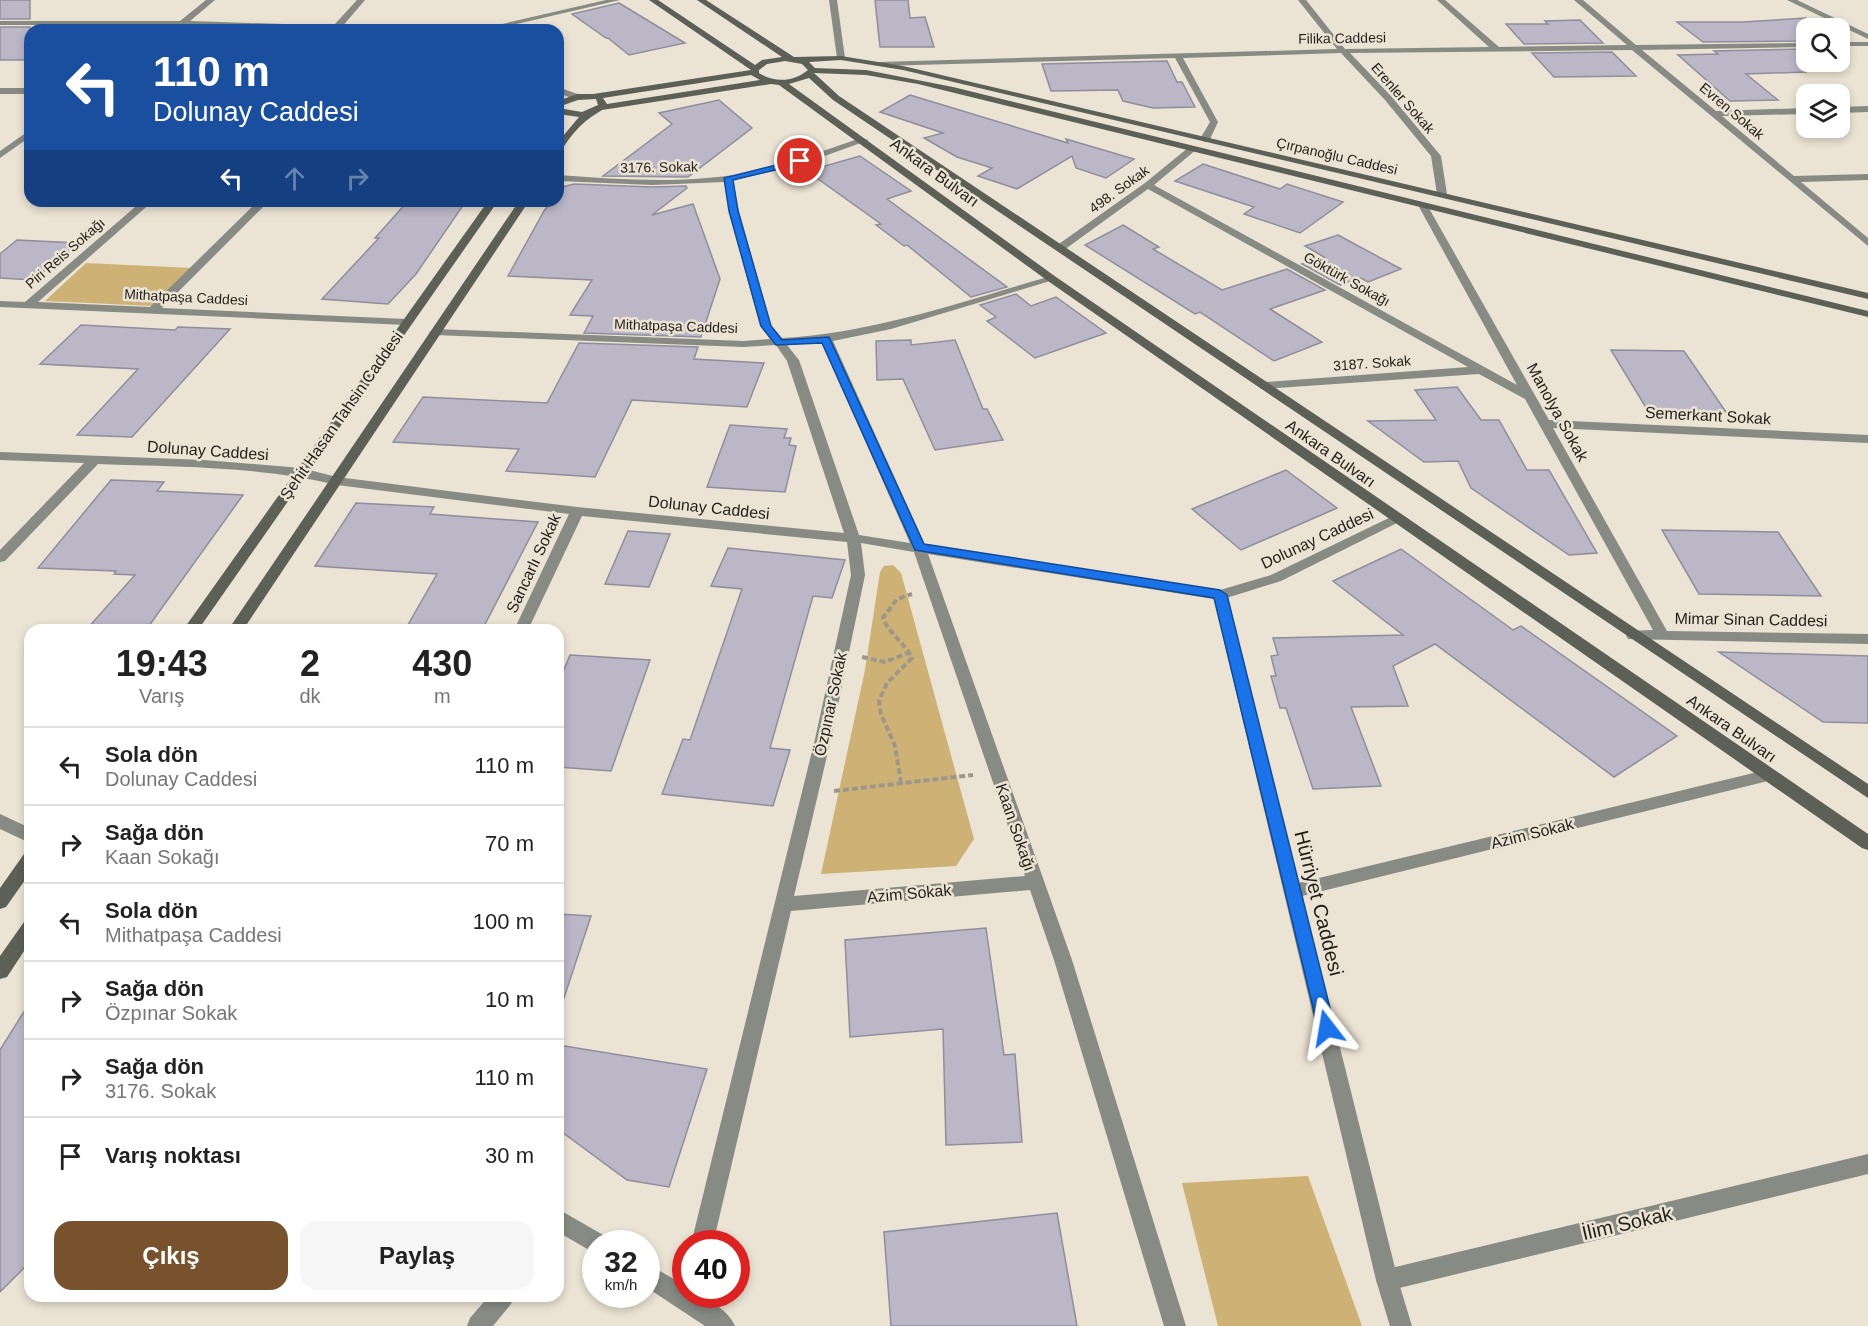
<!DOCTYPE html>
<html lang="tr">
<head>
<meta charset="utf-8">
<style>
	body { margin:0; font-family:Helvetica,sans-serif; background:#f6f6f6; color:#222; height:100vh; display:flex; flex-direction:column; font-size:22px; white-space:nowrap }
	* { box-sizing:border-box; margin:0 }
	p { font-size:20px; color:#767676 }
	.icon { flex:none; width:33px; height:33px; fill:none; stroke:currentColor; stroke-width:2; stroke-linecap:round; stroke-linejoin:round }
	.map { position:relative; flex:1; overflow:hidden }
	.panel { position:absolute; left:24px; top:624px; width:540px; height:678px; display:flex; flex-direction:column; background:#fff; border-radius:18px; box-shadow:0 3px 9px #0003 }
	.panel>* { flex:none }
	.banner { position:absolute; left:24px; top:24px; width:540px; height:183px; border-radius:18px; box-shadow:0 3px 9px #0003; background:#1a4fa0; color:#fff; overflow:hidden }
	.controls { position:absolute; left:1796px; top:18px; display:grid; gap:12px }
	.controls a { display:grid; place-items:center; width:54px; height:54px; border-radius:12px; background:#fff; box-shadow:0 3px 9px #0003; font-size:30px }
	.speed { position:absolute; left:582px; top:1230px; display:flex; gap:12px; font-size:30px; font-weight:700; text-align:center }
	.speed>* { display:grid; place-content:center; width:78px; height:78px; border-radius:50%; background:#fff; box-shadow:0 3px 9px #0003; line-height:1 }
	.speed small { font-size:15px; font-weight:400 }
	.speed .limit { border:9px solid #d22; background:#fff; color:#111 }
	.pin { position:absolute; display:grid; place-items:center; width:51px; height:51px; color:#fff; margin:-26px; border:3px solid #fff; border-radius:50%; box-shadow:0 2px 6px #0007 }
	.me { position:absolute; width:66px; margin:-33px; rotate:346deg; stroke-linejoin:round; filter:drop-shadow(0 0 4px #0008) }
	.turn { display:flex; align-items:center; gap:21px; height:126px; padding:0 30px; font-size:27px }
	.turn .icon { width:78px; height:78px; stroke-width:2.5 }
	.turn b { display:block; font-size:42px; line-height:51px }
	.lanes { display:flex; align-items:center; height:57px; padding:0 30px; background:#0003; justify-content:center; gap:30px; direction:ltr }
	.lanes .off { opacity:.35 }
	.eta { display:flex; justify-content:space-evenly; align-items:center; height:102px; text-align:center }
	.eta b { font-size:36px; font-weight:700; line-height:42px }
	.action { display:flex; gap:12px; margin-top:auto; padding:12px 30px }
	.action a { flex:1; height:69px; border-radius:18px; background:#77522c; color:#fff; font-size:24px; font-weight:700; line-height:69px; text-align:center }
	.action a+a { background:#f6f6f6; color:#222 }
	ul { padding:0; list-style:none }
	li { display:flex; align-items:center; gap:18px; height:78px; padding:0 30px; border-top:2px solid #e0e0e0 }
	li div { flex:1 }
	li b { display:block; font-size:22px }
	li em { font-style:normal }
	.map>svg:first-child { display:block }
	.green { fill:#ceb275 }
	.building { fill:#bbb7c7; stroke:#908d9c; stroke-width:1.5 }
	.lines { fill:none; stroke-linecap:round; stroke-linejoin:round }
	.path { stroke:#9d978b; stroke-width:4; stroke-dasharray:6 3; stroke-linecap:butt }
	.minor { fill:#878b84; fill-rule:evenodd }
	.tertiary { fill:#878b84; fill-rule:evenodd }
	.secondary { fill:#5c6057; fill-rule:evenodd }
	.route { fill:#1a73e8; stroke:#114b97; stroke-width:1.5 }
	.labels { text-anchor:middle; stroke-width:5; stroke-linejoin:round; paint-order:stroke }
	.far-street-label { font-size:14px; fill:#221f1a; stroke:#ebe3d3 }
	.street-label { font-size:16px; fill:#221f1a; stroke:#ebe3d3 }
	.near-street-label { font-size:20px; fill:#221f1a; stroke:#ebe3d3 }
</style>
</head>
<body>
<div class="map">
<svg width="1868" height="1326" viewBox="0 0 1868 1326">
	<rect width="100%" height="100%" fill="#ebe3d3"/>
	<g class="green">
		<polygon points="86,263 191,268 153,306 45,301"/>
		<polygon points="893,565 901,573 974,839 956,866 821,874 865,670 880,572 884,566"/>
		<polygon points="1308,1176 1362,1326 1218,1326 1182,1183"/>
	</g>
	<g class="building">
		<rect x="0" y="0" width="30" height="19"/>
		<polygon points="875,0 908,0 910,18 925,17 934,47 880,47"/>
		<polygon points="619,3 685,43 629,55 608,38 606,38 572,14"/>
		<polygon points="1806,18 1806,41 1703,42 1677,22 1743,22"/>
		<polygon points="1580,20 1603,43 1524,44 1506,24 1548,24 1545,21"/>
		<rect x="0" y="27" width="30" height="33"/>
		<polygon points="1806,49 1806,72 1746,74 1778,100 1730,101 1678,55 1718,54 1714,51"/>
		<polygon points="1612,52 1636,76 1554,77 1532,53"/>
		<polygon points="1167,61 1177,82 1182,82 1195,107 1153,108 1123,101 1118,90 1051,91 1042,64"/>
		<polygon points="910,95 1068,143 1066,139 1134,159 1106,178 1076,168 1072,156 1017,189 978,176 992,168 957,157 924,138 943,133 880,112"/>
		<polygon points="719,100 752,128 688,177 603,176 672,124 659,113"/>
		<polygon points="860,156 911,191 887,199 1007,287 971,297 907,245 904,246 876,225 881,224 807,171"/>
		<polygon points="1203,164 1280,189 1287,184 1343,202 1300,233 1244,214 1254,207 1175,181"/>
		<polygon points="574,184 652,187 686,186 687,188 652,215 693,204 720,279 701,337 584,333 593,316 570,315 592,280 508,276 544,211 551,201 558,201 558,192 562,187"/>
		<polygon points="408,201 466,201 416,274 388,304 322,299 379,238 375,238"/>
		<polygon points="1123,225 1159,247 1153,249 1222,290 1287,269 1325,290 1270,309 1322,342 1274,361 1200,312 1195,314 1085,245"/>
		<polygon points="1338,235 1401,269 1368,282 1361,278 1340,285 1302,264 1324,257 1305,246"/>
		<polygon points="17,240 77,243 34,280 0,278 0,254"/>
		<polygon points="1016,294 1031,306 1056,297 1106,333 1035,358 987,321 996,317 980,305"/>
		<polygon points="81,325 175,330 178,327 230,329 132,437 77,435 138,369 40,364"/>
		<polygon points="911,340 911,345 955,340 983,409 987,409 1003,440 935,450 903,379 877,380 876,341"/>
		<polygon points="579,343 698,347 694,359 764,363 747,407 632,400 595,477 506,471 519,449 393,442 423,397 547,403"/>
		<polygon points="1611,350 1684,351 1726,412 1648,411"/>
		<polygon points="1457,387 1481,420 1499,420 1527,470 1549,470 1597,553 1569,555 1471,488 1458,461 1424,462 1368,421 1436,420 1415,390"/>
		<polygon points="730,425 787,429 784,438 791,438 789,445 796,446 785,492 707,487"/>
		<polygon points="1286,470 1337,508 1241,550 1192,509"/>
		<polygon points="111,480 164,482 157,491 243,495 146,630 86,630 135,575 114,574 116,571 38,568"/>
		<polygon points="356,503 434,507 430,514 538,522 482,630 405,630 437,574 315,566"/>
		<polygon points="1662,530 1778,532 1821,596 1699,594"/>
		<polygon points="628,531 670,534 649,587 605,584"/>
		<polygon points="728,548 845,560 832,598 813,596 770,748 790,750 773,806 662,794 683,739 690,740 742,589 711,586"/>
		<polygon points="1401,549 1513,630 1521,626 1677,736 1614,777 1435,644 1393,666 1408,706 1351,707 1381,786 1313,789 1286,708 1280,708 1271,676 1276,676 1271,656 1278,655 1273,638 1403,635 1333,581"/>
		<polygon points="1719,652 1868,656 1868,723 1823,722"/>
		<polygon points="570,655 650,660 611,771 558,767 558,684"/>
		<polygon points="558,914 591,916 563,1001 558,1000"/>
		<polygon points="986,928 1004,1055 1015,1054 1022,1142 946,1145 943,1029 850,1037 845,940"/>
		<polygon points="30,1002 30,1262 0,1292 0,1050"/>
		<polygon points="558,1045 707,1069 669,1187 627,1180 558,1129"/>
		<polygon points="1057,1213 1077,1326 891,1326 884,1232"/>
	</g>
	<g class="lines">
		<g class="path">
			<polyline points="862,657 885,662 910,652"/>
			<path d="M901 783 895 746 881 714 879 701 887 683 912 658C905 643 889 634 883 618L897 599 912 594"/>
			<polyline points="834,791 973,775"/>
		</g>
		<g class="minor">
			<polygon points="357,0 365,0 341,28 335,28 335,24"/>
			<polygon points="606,0 620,0 491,30 476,30"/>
			<polygon points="829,0 837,0 845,58 841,60 837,58"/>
			<polygon points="1298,0 1306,0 1345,49 1489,47 1437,0 1445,0 1499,47 1627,45 1574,0 1583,0 1636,45 1806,43 1806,47 1642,50 1716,111 1806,108 1806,114 1722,116 1794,176 1868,174 1868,180 1801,182 1868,238 1868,246 1632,50 1350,53 1391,96 1441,156 1447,194 1442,197 1437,194 1431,156 1385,100 1341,53 1183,58 1218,122 1210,139 1205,142 1200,139 1210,122 1175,58 878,66 874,64 878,62 1337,49"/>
			<polygon points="1787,0 1797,0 1868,34 1868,39"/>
			<rect x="1839" y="42" width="29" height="4"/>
			<rect x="0" y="88" width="30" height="6"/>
			<polygon points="1868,106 1868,112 1839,113 1839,107"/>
			<path d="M861 138 869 140 794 167 733 180 739 211 771 325 782 338C874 333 960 302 1048 277L1052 276 1057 279 891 329 833 341 925 545 1220 590 1271 575 1393 516 1398 515 1405 519 1281 581 1220 600 928 554 1072 960 1186 1326H1164L1054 960 1030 890 791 911 713 1244H691L815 739 851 575 847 542 582 516 528 630H514L569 514 337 485C259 466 177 467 98 464L5 561 0 562V550L84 463 0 460V452L204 460 301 468 337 477 577 507 844 533 787 361 776 345 743 347 435 335 429 332 435 329 743 341 770 339 760 326 729 211 724 182 652 185 558 181V175C625 180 694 185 760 170 794 163 827 149 861 138ZM822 343 910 543 859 535 799 360 787 345ZM861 543 914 552 1025 876 794 896 831 739 865 575Z"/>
			<polygon points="1189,147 1197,149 1154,185 1517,385 1418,205 1426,203 1549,420 1868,435 1868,443 1553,428 1667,631 1868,634 1868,644 1628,639 1626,635 1628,631 1653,630 1525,399 1479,374 1261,389 1259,386 1265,382 1468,367 1148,189 1064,250 1056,250 1056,246 1145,183"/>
			<polygon points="142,201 153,201 38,302 150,307 258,201 269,201 162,308 406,319 412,322 406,325 0,307 0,301 25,302"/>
			<polygon points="1770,769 1776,771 1778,775 1776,779 1294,898 1288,896 1285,891 1288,886 1294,884"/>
			<polygon points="0,814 30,828 30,843 0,829"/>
			<polygon points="1868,1154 1868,1174 1387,1291 1379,1288 1376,1280 1379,1272 1387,1269"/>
			<polygon points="558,1209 605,1236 608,1244 596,1244 596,1254 558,1232"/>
			<path d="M646 1263 686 1286V1294C703 1294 728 1309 735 1326H705L646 1287Z"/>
			<polygon points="489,1296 514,1296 511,1304 493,1326 467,1326 470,1318"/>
		</g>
		<g class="tertiary">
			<polygon points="206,0 215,0 190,21 402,28 406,30 184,25 0,25 0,21 180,21"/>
			<polygon points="558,87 580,95 581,97 577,100 558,93"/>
			<polygon points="30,130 30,137 0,158 0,151"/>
			<polygon points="1220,590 1227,595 1398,1280 1412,1326 1390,1326 1376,1280 1213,595"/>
		</g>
		<g class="secondary">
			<path d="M649 0H658L755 65 762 60 782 57 697 0H706L794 57 841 56 903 66 1868 293V299L903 70 841 60 809 62 815 68 866 70 953 87 1868 311V317L918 84 866 75 814 73 839 96 1868 784V798L833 100 809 78 789 84 1056 277 1868 834V850L1862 848 1048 281 779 85 771 84 602 110C582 122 574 131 561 151L558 152V142L579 117 558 114V108L582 112 598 105 596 99 578 100 558 107V101L577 94H593L751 70ZM785 61 802 64 808 70C794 82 774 83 759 73V70L767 64ZM751 75 760 80 607 104 603 98Z"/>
			<polygon points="488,201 498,201 198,630 183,630"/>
			<polygon points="519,201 529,201 243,630 228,630"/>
			<polygon points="30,852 30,873 6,907 0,909 0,888 24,854"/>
			<polygon points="30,920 30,942 7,977 0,979 0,956 24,922"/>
		</g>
	</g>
	<polygon class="route" points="800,159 804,161 803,163 733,180 738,211 771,326 782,340 829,337 924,544 1220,590 1227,595 1335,1028 1333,1034 1327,1036 1320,1034 1318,1028 1214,598 915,550 822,343 776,345 761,326 729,211 724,178"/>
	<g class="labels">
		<g class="far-street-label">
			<text transform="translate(1342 38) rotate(-1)" y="5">Filika Caddesi</text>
			<text transform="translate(1403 98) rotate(49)" y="5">Erenler Sokak</text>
			<text transform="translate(1732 111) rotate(40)" y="5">Evren Sokak</text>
			<text transform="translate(1337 156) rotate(13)" y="5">Çırpanoğlu Caddesi</text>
			<text transform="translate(659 167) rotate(-1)" y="5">3176. Sokak</text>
			<text transform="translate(1119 189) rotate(-36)" y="5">498. Sokak</text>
			<text transform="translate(65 253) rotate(-41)" y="5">Piri Reis Sokağı</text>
			<text transform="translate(1347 279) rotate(29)" y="5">Göktürk Sokağı</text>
			<text transform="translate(186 297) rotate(3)" y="5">Mithatpaşa Caddesi</text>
			<text transform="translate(676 326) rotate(2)" y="5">Mithatpaşa Caddesi</text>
			<text transform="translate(1372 363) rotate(-4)" y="5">3187. Sokak</text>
		</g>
		<g class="street-label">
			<text transform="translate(935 172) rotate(36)" y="6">Ankara Bulvarı</text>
			<text transform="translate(1558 412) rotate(61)" y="6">Manolya Sokak</text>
			<text transform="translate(341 415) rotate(-55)" y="6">Şehit Hasan Tahsin Caddesi</text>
			<text transform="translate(1708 415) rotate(3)" y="6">Semerkant Sokak</text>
			<text transform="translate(208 450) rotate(4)" y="6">Dolunay Caddesi</text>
			<text transform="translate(1331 453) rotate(35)" y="6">Ankara Bulvarı</text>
			<text transform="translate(709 507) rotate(6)" y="6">Dolunay Caddesi</text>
			<text transform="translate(1317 538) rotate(-25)" y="6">Dolunay Caddesi</text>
			<text transform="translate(533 563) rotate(-65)" y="6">Sancarlı Sokak</text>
			<text transform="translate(1751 619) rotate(1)" y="6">Mimar Sinan Caddesi</text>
			<text transform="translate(830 704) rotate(-78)" y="6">Özpınar Sokak</text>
			<text transform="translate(1732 728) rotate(35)" y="6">Ankara Bulvarı</text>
			<text transform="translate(1016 827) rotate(71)" y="6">Kaan Sokağı</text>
			<text transform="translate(1532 833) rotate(-14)" y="6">Azim Sokak</text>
			<text transform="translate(909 893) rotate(-5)" y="6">Azim Sokak</text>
		</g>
		<g class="near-street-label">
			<text transform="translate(1319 903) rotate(76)" y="7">Hürriyet Caddesi</text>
			<text transform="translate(1627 1223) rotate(-13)" y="7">İlim Sokak</text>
		</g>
	</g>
</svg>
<div class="controls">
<a><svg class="icon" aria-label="search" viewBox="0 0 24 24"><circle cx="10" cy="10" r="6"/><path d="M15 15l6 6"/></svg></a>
<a><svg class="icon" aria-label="layers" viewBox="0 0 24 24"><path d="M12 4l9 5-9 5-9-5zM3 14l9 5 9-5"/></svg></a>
</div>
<div class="speed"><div>32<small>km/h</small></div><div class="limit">40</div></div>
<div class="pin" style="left:800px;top:161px;background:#d93025"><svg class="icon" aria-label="arrive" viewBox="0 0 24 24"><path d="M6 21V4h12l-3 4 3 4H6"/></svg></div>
<svg class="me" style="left:1327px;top:1028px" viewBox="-20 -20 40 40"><path d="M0-17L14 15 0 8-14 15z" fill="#1a73e8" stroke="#fff" stroke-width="4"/></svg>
<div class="banner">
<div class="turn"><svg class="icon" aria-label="left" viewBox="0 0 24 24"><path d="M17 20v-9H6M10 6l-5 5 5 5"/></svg><div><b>110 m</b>Dolunay Caddesi</div></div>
<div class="lanes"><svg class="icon" aria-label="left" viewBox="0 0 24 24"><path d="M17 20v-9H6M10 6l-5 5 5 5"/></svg><svg class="icon off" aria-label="ahead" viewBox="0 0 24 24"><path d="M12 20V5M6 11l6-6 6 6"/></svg><svg class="icon off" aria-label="right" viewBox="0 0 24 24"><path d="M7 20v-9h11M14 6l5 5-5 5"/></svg></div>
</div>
<section class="panel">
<div class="eta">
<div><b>19:43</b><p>Varış</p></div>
<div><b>2</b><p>dk</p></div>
<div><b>430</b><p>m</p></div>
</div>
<ul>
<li><svg class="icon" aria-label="left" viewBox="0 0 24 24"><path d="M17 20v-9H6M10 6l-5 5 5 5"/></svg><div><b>Sola dön</b><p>Dolunay Caddesi</p></div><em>110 m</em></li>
<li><svg class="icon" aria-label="right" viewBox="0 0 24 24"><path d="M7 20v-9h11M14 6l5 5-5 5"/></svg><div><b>Sağa dön</b><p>Kaan Sokağı</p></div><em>70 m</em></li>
<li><svg class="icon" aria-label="left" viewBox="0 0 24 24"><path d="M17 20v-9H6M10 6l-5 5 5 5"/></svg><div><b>Sola dön</b><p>Mithatpaşa Caddesi</p></div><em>100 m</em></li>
<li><svg class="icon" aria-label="right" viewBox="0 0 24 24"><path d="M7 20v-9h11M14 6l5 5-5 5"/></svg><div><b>Sağa dön</b><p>Özpınar Sokak</p></div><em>10 m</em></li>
<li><svg class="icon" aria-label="right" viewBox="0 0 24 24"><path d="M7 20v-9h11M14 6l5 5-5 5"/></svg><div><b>Sağa dön</b><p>3176. Sokak</p></div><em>110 m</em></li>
<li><svg class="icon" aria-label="arrive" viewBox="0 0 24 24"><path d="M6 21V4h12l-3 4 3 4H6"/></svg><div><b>Varış noktası</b></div><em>30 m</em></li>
</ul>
<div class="action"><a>Çıkış</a><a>Paylaş</a></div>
</section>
</div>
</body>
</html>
